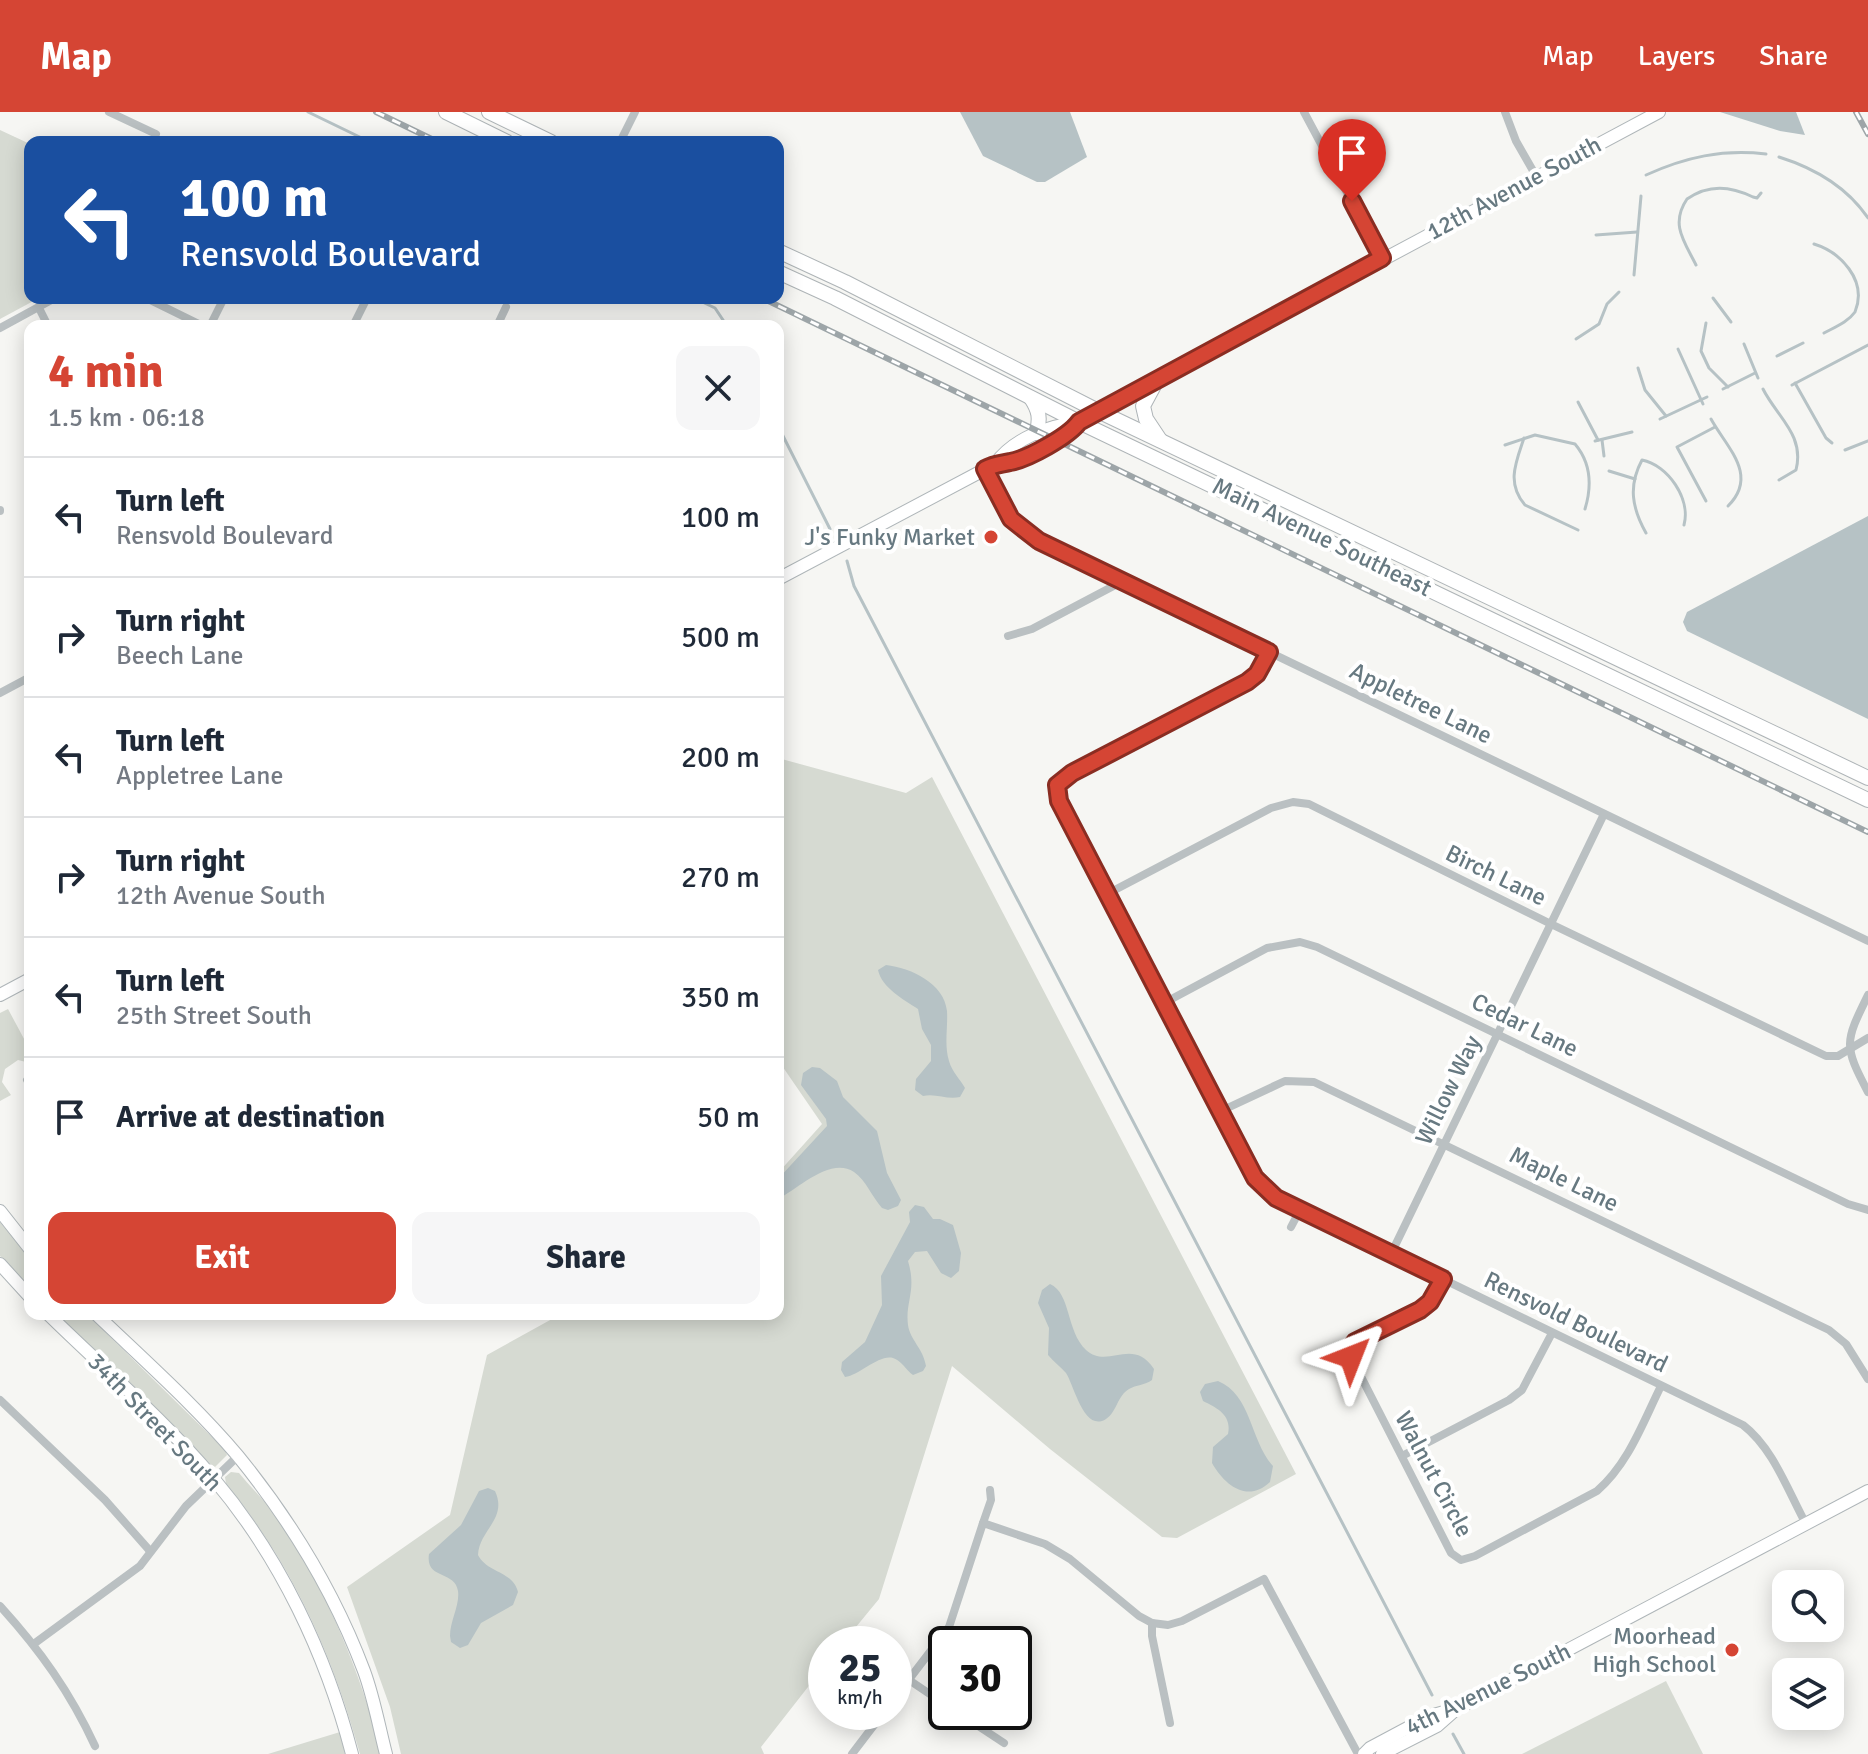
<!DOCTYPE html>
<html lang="en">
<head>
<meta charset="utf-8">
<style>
	body { margin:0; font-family:Signika,sans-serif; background:#f6f6f7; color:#1f2937; height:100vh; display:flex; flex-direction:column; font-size:30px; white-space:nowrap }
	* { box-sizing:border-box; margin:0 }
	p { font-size:26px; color:#747a83 }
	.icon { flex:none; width:44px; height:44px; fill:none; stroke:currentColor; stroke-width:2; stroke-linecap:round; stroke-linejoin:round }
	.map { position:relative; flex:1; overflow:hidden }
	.side { position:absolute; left:24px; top:208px; width:760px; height:1000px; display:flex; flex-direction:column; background:#fff; border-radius:16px; box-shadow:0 4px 20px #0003 }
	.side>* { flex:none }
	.guide { position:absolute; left:24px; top:24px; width:760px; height:168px; border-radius:16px; box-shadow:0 4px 20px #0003; background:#1a4fa0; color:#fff; overflow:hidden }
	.fabs { position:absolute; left:1772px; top:1458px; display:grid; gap:16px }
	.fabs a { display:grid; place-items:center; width:72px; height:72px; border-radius:16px; background:#fff; box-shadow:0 4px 20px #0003; font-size:40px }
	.speed { position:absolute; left:808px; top:1514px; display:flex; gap:16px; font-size:40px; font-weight:700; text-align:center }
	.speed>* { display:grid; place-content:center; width:104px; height:104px; border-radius:50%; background:#fff; box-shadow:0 4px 20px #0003; line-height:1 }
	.speed small { font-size:20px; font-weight:400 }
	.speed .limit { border:4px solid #111; border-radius:12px; background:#fff; color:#111 }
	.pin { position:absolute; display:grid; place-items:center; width:68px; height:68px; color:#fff; margin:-82px -34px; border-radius:50% 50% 50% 0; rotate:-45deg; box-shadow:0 0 8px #0007 }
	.pin .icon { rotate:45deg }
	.me { position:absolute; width:88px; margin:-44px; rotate:45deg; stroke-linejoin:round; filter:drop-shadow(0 0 6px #0008) }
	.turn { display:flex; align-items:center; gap:28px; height:168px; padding:0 24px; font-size:36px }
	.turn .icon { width:104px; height:104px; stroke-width:2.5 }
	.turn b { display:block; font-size:56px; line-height:68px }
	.round { display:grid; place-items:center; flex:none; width:84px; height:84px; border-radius:16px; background:#f6f6f7 }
	.overview { display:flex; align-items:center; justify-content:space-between; height:136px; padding:0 24px }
	h1 { font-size:48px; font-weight:700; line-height:60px; color:#d54534 }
	.action { display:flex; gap:16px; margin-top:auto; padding:16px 24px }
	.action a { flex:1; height:92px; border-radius:16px; background:#d54534; color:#fff; font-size:32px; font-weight:700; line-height:92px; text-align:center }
	.action a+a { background:#f6f6f7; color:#1f2937 }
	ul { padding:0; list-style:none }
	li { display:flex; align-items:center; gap:24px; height:120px; padding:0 24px; border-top:2px solid #e0e1e3 }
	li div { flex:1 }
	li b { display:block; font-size:30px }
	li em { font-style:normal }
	header { display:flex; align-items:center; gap:48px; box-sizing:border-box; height:112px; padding:0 40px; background:#d54534; color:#fff }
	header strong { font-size:38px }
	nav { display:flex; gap:44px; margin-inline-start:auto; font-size:28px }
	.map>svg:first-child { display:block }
	.green { fill:#d6dad2 }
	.water { fill:#b6c2c5 }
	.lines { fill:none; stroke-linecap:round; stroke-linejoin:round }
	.stream { stroke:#b6c2c5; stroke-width:3 }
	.secondary-casing { stroke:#afb6b9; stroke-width:14 }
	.primary-casing { stroke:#aeb4b7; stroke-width:16 }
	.street { stroke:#bac0c2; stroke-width:8 }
	.secondary { stroke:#fff; stroke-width:12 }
	.primary { stroke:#fff; stroke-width:14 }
	.rail-casing { stroke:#9da5a8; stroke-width:6 }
	.rail { stroke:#fff; stroke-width:3; stroke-dasharray:9; stroke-linecap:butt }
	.route-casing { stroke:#8a2d22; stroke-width:20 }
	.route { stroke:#d54534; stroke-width:14 }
	.poi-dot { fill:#d54534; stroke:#fff; stroke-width:3 }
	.labels { text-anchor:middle; stroke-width:8; stroke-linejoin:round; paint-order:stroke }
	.street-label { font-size:24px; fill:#677981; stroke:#fff }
	.poi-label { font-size:24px; fill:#677981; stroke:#fff; text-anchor:end }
</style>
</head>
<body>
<header>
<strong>Map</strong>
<nav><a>Map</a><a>Layers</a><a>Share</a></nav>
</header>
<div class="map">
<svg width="1868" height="1642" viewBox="0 0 1868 1642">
	<rect width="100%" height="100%" fill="#f6f6f3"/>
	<g class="green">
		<polygon points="0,18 30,32 30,186 39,186 0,207"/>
		<polygon points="778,646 906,681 932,665 1296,1362 1177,1426 1162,1425 1050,1337 952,1254 879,1487 842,1532 826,1532 826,1552 761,1635 764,1642 401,1642 390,1595 347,1475 450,1403 487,1243 561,1202 778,1202 778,1061 822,1012 778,948"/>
		<polygon points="8,897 30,938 30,951 18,948 5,957 2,970 11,983 0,989 0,901"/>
		<polygon points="0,1110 30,1147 30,1176 0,1144"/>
		<polygon points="57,1202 87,1202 225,1338 227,1343 215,1355 210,1352"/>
		<path d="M231 1360 239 1361C253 1378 270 1394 282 1412 329 1483 360 1560 382 1642H360C333 1544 292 1451 226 1372L225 1365Z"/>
		<polygon points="1666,1569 1703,1642 1522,1642"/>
		<polygon points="340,1620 345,1642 268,1642"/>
	</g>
	<g class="water">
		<polygon points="960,0 1070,0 1087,45 1045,70 1037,70 983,44"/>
		<polygon points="1720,0 1796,0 1805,23 1780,19"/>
		<polygon points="1868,404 1868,607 1687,519 1683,510 1687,500"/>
		<path d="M886 853C911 856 944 871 947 899 948 916 944 933 949 949 952 960 960 967 965 976L960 985C947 988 936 981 923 984L915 978 916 967 931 949V933L922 917 918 897C903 887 882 876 878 858Z"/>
		<path d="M812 955 820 956 837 969 843 985 877 1019 887 1061 901 1088 898 1094 888 1098 882 1096C872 1085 866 1068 854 1060 830 1044 797 1078 778 1087V1067L827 1014 826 1007 801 973 803 961Z"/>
		<path d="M915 1093 924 1095 933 1107H940L953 1113 961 1141 959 1159 951 1166 941 1161 927 1139 915 1140 908 1149C917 1179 905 1189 908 1213 910 1228 923 1236 926 1254L923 1259 913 1263C907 1259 901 1248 893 1246 879 1242 860 1263 845 1265L841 1258 842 1250 865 1230 882 1193 881 1164 910 1110 909 1100Z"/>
		<path d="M1050 1172C1071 1181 1066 1219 1086 1238 1108 1258 1132 1224 1154 1257L1152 1268C1145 1273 1136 1273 1129 1277 1117 1284 1117 1300 1106 1307 1084 1321 1074 1273 1066 1261 1061 1255 1054 1250 1048 1243L1049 1216 1038 1191 1042 1178Z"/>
		<path d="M1218 1269C1252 1283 1250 1329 1273 1354L1270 1370C1248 1391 1225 1374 1212 1351L1213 1335 1228 1322C1232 1303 1217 1296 1203 1289L1200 1280 1205 1272Z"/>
		<path d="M488 1376 495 1379C508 1407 479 1418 478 1443 487 1461 513 1459 518 1480L513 1493 481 1511 468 1533 460 1536 451 1530 450 1524C450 1509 460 1493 458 1479 455 1458 425 1468 429 1442L461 1413 479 1379Z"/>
	</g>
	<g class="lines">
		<g class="stream">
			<polyline points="308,0 370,30"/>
			<path d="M1779 45C1814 56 1847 75 1868 106"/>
			<path d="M1646 63C1686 45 1722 37 1766 42"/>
			<polyline points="1596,123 1637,120"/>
			<path d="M1814 132C1840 140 1868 168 1855 200 1848 210 1835 215 1824 221"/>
			<path d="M1696 153C1684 129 1670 112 1687 87 1709 72 1730 74 1753 85L1757 86 1761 81"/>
			<polyline points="1634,163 1641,84"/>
			<polyline points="694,186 715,196 727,214"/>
			<polyline points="1713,186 1731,210"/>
			<polyline points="1706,211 1701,239 1709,256 1728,275"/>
			<polyline points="1576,227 1599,212 1607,192 1619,180"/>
			<polyline points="1744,232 1758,266"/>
			<polyline points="1678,237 1703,292"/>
			<polyline points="1777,244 1803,231"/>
			<polyline points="1638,256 1645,278 1666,304"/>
			<polyline points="1795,271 1826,326 1832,331"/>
			<polyline points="1792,273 1868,233"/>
			<polyline points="1723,277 1755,261"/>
			<path d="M1763 277C1777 305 1805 323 1796 358L1779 368"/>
			<polyline points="1578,290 1598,328"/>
			<polyline points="1660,307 1707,285"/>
			<path d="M1711 307C1727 336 1759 363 1728 394"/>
			<polyline points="778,314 830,417"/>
			<path d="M1524 326C1516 350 1506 371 1525 393L1578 418"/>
			<polyline points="1602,328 1604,344"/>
			<polyline points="1595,329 1632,320"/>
			<path d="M1505 333 1535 323 1575 332C1591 351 1592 374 1585 397"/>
			<polyline points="1845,338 1868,329"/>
			<polyline points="1609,359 1635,367"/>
			<polyline points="1706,389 1677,335 1715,315"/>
			<path d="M1646 421C1632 396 1628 374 1642 348 1668 353 1691 387 1684 413"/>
			<polyline points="847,449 854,474 1432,1583"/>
			<polyline points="1453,1622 1464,1642"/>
		</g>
		<g class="secondary-casing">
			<g id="secondary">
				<path d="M995 352C1014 326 1048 314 1079 310"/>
				<path d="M778 467 995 352C1019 349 1065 330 1079 310L1659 0"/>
				<polyline points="0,883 30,867"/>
				<polyline points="0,1099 30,1137"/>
				<polyline points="0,1152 30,1185"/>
				<path d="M48 1202C103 1256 163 1307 213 1366 280 1445 326 1542 352 1642"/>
				<path d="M96 1202C144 1248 195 1293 238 1344 290 1408 335 1482 364 1559 374 1586 379 1615 386 1642"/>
				<polyline points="1364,1642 1370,1636 1430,1604 1458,1596 1868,1379"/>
				<polyline points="1382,1642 1437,1614 1454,1599"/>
			</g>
		</g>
		<g class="primary-casing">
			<g id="primary">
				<polyline points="446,0 507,30"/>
				<polyline points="489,0 551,30"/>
				<polyline points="778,139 845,170 1098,299 1868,666"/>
				<polyline points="778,160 835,186 1079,310 1868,688"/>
				<polyline points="1157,268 1143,294 1146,307 1160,328"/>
				<path d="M1031 286C1039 298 1041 307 1036 321"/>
			</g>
		</g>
		<g class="street">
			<polyline points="109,0 156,22 152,30"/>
			<polyline points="1304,0 1382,146"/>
			<polyline points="1505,0 1516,29 1536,64"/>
			<polyline points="620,30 635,0"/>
			<polyline points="146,186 203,214"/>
			<polyline points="39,196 48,214"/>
			<polyline points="210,214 224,186"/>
			<polyline points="353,214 367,186"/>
			<polyline points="497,214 506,195"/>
			<polyline points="0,216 55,186"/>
			<polyline points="985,357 1011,407 1039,429 1868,829"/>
			<polyline points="0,398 0,399"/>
			<polyline points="1008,524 1032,517 1123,469"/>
			<path d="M1269 540 1257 562 1247 570 1072 661 1057 673 1059 689 1255 1066 1276 1086 1743 1313C1773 1336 1788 1379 1806 1412"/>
			<polyline points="0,581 30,565"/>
			<polyline points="1107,782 1271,696 1293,690 1309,692 1551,812 1826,944 1838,944 1868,926"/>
			<path d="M1868 883C1845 930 1843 933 1868 980"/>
			<polyline points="1164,891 1267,836 1300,830 1317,835 1848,1092 1868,1098"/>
			<polyline points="30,966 27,968 30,973"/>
			<polyline points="1221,999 1285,969 1314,970 1829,1218 1846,1232 1868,1267"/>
			<polyline points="1291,1115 1300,1098"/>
			<polyline points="1391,1142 1604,702"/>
			<path d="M1443 1167 1430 1190 1420 1198 1355 1230 1350 1237 1351 1245 1451 1441 1461 1448 1475 1444 1597 1379C1629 1351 1643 1310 1661 1274"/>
			<polyline points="0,1288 105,1388 150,1439"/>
			<polyline points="1402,1344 1509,1288 1522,1278 1552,1221"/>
			<polyline points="983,1411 991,1388 990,1378"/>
			<path d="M0 1494C40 1538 70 1580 95 1634"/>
			<polyline points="1152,1511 1152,1524 1170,1611"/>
			<polyline points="35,1531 140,1454 186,1394 238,1344"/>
			<polyline points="909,1568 946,1593"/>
			<polyline points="894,1587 949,1515 983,1411 1045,1432 1070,1447 1139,1504 1152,1511 1168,1513 1182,1509 1264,1467 1358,1642"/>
			<polyline points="957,1600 1004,1631"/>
			<polyline points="852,1642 884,1600"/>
		</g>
		<use href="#secondary" class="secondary"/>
		<use href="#primary" class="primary"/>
		<g class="rail-casing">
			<g id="rail">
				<polyline points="376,0 438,30"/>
				<polyline points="1856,0 1868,22"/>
				<polyline points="762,186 1868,720"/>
			</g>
		</g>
		<use href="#rail" class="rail"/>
	</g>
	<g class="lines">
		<g class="route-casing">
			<path id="route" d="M1351 1245 1350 1237 1355 1230 1420 1198 1430 1190 1443 1167 1276 1086 1255 1066 1059 689 1057 673 1072 661 1247 570 1257 562 1269 540 1039 429 1011 407 985 357C994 352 1001 352 1010 350 1028 347 1069 324 1079 310L1382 146 1352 89"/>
		</g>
		<use href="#route" class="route"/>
	</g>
	<g class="poi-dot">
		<circle cx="991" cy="425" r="8"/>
		<circle cx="1732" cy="1538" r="8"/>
	</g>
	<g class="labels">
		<g class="street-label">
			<text transform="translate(1514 76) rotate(-28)" y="8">12th Avenue South</text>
			<text transform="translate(1322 425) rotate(26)" y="8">Main Avenue Southeast</text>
			<text transform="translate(1421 591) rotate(26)" y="8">Appletree Lane</text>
			<text transform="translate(1496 763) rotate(26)" y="8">Birch Lane</text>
			<text transform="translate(1525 913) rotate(26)" y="8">Cedar Lane</text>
			<text transform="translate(1448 978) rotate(-64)" y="8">Willow Way</text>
			<text transform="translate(1564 1067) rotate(26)" y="8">Maple Lane</text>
			<text transform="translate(1576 1210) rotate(26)" y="8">Rensvold Boulevard</text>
			<text transform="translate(155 1310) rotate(46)" y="8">34th Street South</text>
			<text transform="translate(1434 1362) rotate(62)" y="8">Walnut Circle</text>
			<text transform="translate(1488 1577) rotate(-26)" y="8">4th Avenue South</text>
		</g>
		<g class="poi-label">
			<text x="975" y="433">J's Funky Market</text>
			<text x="1716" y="1532">Moorhead<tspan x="1716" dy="28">High School</tspan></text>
		</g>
	</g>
</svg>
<div class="fabs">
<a><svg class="icon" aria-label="search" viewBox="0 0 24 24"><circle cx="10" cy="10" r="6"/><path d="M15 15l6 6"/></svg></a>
<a><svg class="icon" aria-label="layers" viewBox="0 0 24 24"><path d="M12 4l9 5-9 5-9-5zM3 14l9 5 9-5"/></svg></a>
</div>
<div class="speed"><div>25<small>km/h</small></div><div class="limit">30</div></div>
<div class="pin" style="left:1352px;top:89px;background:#d93025"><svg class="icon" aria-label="arrive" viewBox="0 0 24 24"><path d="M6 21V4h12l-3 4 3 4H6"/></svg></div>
<svg class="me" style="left:1351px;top:1245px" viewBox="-20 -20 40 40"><path d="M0-17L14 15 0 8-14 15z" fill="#d54534" stroke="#fff" stroke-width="4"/></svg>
<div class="guide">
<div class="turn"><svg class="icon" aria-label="left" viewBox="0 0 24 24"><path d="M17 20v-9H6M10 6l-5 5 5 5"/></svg><div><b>100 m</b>Rensvold Boulevard</div></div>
</div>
<section class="side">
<div class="overview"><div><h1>4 min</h1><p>1.5 km · 06:18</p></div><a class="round"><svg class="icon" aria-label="close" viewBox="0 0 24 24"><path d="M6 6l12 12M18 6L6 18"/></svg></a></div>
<ul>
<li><svg class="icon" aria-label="left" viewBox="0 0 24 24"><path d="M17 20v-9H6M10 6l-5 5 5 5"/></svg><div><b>Turn left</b><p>Rensvold Boulevard</p></div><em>100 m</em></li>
<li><svg class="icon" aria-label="right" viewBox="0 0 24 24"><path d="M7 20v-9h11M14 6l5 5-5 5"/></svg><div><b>Turn right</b><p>Beech Lane</p></div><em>500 m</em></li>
<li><svg class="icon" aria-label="left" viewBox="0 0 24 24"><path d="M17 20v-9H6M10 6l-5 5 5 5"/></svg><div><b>Turn left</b><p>Appletree Lane</p></div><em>200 m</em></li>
<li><svg class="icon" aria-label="right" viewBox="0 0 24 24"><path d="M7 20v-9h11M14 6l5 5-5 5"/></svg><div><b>Turn right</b><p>12th Avenue South</p></div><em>270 m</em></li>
<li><svg class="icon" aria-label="left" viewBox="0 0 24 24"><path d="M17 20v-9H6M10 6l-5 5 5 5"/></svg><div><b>Turn left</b><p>25th Street South</p></div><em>350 m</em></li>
<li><svg class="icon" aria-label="arrive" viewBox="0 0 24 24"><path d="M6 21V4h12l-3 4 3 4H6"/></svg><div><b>Arrive at destination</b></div><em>50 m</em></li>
</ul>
<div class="action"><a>Exit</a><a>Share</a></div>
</section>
</div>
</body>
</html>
